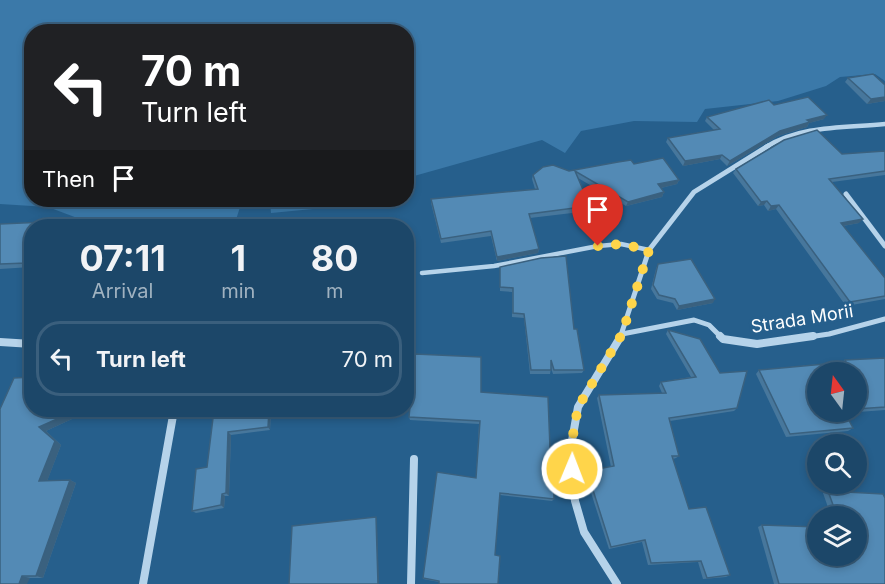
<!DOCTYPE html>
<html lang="en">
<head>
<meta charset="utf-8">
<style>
	body { margin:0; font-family:Inter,sans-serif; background:#254e6f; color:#f1f3f6; height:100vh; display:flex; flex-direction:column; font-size:22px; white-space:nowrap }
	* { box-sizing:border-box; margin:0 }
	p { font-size:20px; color:#a0b2c0 }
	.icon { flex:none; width:33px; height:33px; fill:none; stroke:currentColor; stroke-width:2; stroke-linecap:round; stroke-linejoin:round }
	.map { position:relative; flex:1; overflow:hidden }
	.details { position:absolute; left:24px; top:219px; width:390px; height:198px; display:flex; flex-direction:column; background:#1c4769; border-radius:24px; box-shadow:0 3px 9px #0003,0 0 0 2px #3a5f7d }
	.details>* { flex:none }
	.banner { position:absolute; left:24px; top:24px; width:390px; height:183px; border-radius:24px; box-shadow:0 3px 9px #0003,0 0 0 2px #3a5f7d; background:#202124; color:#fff; overflow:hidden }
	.needle { width:39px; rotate:345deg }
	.fabs { position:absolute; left:807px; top:362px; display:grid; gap:12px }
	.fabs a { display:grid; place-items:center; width:60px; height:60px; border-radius:50%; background:#1c4769; box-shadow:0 3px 9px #0003,0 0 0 2px #3a5f7d; font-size:30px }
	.pin { position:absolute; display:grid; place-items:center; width:51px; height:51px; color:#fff; margin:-62px -26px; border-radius:50% 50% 50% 0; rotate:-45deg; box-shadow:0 0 6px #0007 }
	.pin .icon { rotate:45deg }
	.me { position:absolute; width:66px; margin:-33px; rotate:1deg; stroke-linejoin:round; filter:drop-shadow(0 0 4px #0008) }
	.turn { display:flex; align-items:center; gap:21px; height:126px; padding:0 18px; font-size:27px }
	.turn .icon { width:78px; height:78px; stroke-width:2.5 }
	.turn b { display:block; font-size:42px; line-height:51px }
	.then { display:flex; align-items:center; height:57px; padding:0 18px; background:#0003; gap:12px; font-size:22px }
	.eta { display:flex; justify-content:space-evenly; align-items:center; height:102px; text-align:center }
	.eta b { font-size:36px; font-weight:700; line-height:42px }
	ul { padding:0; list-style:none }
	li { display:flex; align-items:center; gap:18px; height:75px; margin:0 12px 9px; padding:0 6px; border:3px solid #3a5f7d; border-radius:24px }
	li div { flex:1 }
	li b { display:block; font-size:22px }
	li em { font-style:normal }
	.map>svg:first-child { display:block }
	.green { fill:#3b79a9 }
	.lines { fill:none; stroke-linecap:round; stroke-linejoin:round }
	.lane { stroke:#b6d3ea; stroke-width:4.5 }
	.street-far2 { stroke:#b6d3ea; stroke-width:4.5 }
	.street-far1 { stroke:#b6d3ea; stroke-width:5 }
	.street { stroke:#b6d3ea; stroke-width:8 }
	.wall { fill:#47779c; fill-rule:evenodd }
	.shaded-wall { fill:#3a617f }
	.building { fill:#538ab5; stroke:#3a617f; stroke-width:1.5 }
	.route { stroke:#ffd54a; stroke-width:10; stroke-dasharray:0 18 }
	.labels { text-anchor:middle; stroke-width:6; stroke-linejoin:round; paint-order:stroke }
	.street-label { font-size:18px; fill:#fff; stroke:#265f8c }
</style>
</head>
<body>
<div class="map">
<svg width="885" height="584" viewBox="0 0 885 584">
	<rect width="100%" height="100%" fill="#265f8c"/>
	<polygon class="green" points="0,0 885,0 885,81 875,74 840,77 826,86 778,101 705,109 697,122 634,121 581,131 565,153 542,140 407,178 406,32 32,32 32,200 341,200 313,209 271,213 270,201 241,204 234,226 142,226 88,222 48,207 0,204"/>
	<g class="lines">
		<polyline class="lane" points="422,273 494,266 598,246 621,244 649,250"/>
		<path class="street-far2" d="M766 147C801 125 844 128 885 124"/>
		<g class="street-far1">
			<polyline points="846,194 885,246"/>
			<polyline points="622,334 694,320 709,325 722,338"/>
			<polyline points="620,338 649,250 694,192 768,146"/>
			<polyline points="802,338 829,334 885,319"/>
		</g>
		<g class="street">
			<polyline points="720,336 723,339 757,344 813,336"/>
			<polyline points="0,342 32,344"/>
			<polyline points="143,584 174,410"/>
			<polyline points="411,584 414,459"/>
			<polyline points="617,584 584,532 575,501 570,452 578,407 621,336"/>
		</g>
	</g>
	<g class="wall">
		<polygon points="848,78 885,85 885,101 867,104 845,82"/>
		<polygon points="774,105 824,119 809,123 807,127 778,136 727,166 720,159 683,166 666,142 668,138 714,130 705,121 707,117"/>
		<polygon points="885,151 885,175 832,182 859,223 843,226 885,278 885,299 846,306 776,209 768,211 764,205 758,206 733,173 736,169 842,154"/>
		<polygon points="634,164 679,180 677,184 661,188 664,192 662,197 626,206 578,178 590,206 589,211 530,218 539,249 538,253 497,261 491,236 441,243 431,203 431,199 535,189 532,179 533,175"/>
		<polygon points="0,224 49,226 32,226 31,267 0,269"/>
		<polygon points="658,264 713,303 677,310 673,303 657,299 651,289 656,269"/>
		<polygon points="500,267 574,329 584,370 582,373 553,374 551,368 550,374 530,374 524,318 512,317 512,292 500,291"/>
		<polygon points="406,299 410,299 412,333 406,333"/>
		<polygon points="668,330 737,408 734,411 670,421 679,456 676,458 673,459 689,509 730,575 726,577 703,579 698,562 648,565 642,542 609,549 585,474 587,471 611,467 597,398 599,395 662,393 659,386 661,382 691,377 666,334"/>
		<path d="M885 358V410L845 413 853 428 848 431 786 437 756 374 759 370 842 362 845 360ZM856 372V411H818Z"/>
		<polygon points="481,392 550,448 554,499 552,501 500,495 439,582 423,579 423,578 476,478 479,424 410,420 409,417"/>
		<polygon points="32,410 74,410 72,419 46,431 61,445 47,481 70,480 76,483 43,578 30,578 0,584"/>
		<polygon points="214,410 271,410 270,430 231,435 229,496 225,496 224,508 196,513 192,511 207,467"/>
		<polygon points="828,491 883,494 885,498 885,584 774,584 758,527 762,525 818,527 818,555 856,555 856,516 831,516 823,493"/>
	</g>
	<g class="shaded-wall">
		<polygon points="885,97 885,101 867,104 871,99"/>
		<polygon points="827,115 824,119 809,123 807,127 778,136 727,166 730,161 780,131 807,120"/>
		<polygon points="722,155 720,159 683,166 685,161"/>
		<polygon points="679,180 677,184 657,189 658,184"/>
		<polygon points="664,192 662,197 626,206 628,202"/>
		<polygon points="767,201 764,205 758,206 761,202"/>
		<polygon points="779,205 776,209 768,211 771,206"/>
		<polygon points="863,219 859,223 837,227 841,223"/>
		<polygon points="45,222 49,226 43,226"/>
		<polygon points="539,249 538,253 497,261 497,257"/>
		<polygon points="32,252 32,265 31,267 27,263"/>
		<polygon points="715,299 713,303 677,310 679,306"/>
		<polygon points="67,410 74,410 72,419 46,431 61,445 46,484 39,481 39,427"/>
		<polygon points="269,410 271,410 270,430 268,427"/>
		<polygon points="228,432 231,435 229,496 226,493"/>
		<polygon points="70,480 76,483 43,578 36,576"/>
		<polygon points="222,494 225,496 224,508 221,505"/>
		<polygon points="376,517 377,519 379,584 378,584"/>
		<polygon points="22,576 30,578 27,584 19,584"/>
	</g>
	<g class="building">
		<polygon points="873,74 885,85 885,97 871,99 848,78"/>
		<polygon points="808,97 827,115 807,120 810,122 780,131 730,161 722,155 685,161 668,138 720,129 707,117 769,100 774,105"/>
		<polygon points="817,130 842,154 885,151 885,171 829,179 863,219 841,223 885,278 885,296 850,302 779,205 771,206 767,201 761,202 736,169 784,140"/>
		<polygon points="663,158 679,180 658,184 664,192 628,202 575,171 590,206 529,214 539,249 497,257 491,231 441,239 431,199 538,189 533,175 543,167 553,165 569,171 618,162 631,160 634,164"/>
		<polygon points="45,222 43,226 32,226 32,252 27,263 0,264 0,224"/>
		<polygon points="566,256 574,329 577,329 584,370 554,370 551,360 551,370 531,370 524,314 513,313 513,288 500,287 500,267 541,258"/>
		<polygon points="691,259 715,299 679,306 675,299 659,295 653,285 658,264"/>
		<polygon points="406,299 410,299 412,329 406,330"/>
		<polygon points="668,330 700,339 720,373 747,371 737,408 669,418 679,456 672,456 689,509 706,507 730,575 707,578 701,561 651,563 645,540 611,547 587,471 614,466 599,395 666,393 661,382 696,377"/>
		<polygon points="415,354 481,357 481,392 548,397 550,448 553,449 554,499 500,493 495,555 500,556 498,584 439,584 439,581 423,578 437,472 476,478 480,421 409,417"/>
		<polygon points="885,358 885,407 856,409 856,372 818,372 818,411 844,411 853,428 790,434 759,370 846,362 845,360"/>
		<polygon points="32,377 32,410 67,410 66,415 39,427 55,441 39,481 70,480 36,576 22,576 19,584 0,584 0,409 14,378"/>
		<polygon points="214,410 269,410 268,427 228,432 226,493 222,494 221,505 192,511 196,469 207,467"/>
		<polygon points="828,491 883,494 885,498 885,584 779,584 762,525 818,527 818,555 856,555 856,516 837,516"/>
		<polygon points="376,517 378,584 289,584 292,526"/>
	</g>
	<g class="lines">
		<polyline class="route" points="572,469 570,452 578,407 622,334 649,250 621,244 598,246"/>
	</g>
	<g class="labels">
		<g class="street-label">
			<text transform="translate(802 319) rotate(-9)" y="6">Strada Morii</text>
		</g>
	</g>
</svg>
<div class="fabs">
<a><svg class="needle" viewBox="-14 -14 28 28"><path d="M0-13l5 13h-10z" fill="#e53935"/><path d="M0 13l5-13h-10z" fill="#a0b2c0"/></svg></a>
<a><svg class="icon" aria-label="search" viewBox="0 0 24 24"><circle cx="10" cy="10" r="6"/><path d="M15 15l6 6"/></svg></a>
<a><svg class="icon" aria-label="layers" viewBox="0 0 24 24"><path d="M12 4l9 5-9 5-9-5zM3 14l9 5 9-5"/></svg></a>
</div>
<div class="pin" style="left:598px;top:246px;background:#d93025"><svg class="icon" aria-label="arrive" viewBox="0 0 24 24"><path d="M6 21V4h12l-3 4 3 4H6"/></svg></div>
<svg class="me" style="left:572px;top:469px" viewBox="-20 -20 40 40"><circle r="17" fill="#ffd54a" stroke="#fff" stroke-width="3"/><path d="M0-11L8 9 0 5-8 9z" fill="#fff"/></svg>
<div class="banner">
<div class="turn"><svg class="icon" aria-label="left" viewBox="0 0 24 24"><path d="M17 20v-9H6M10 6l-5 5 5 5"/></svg><div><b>70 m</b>Turn left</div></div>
<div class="then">Then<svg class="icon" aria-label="arrive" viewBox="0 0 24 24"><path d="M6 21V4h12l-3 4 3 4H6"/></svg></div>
</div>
<section class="details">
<div class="eta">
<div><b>07:11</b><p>Arrival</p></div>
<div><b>1</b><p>min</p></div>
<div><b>80</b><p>m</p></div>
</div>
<ul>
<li><svg class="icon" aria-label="left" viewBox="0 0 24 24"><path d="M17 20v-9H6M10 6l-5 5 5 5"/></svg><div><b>Turn left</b></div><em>70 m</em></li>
</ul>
</section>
</div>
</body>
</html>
